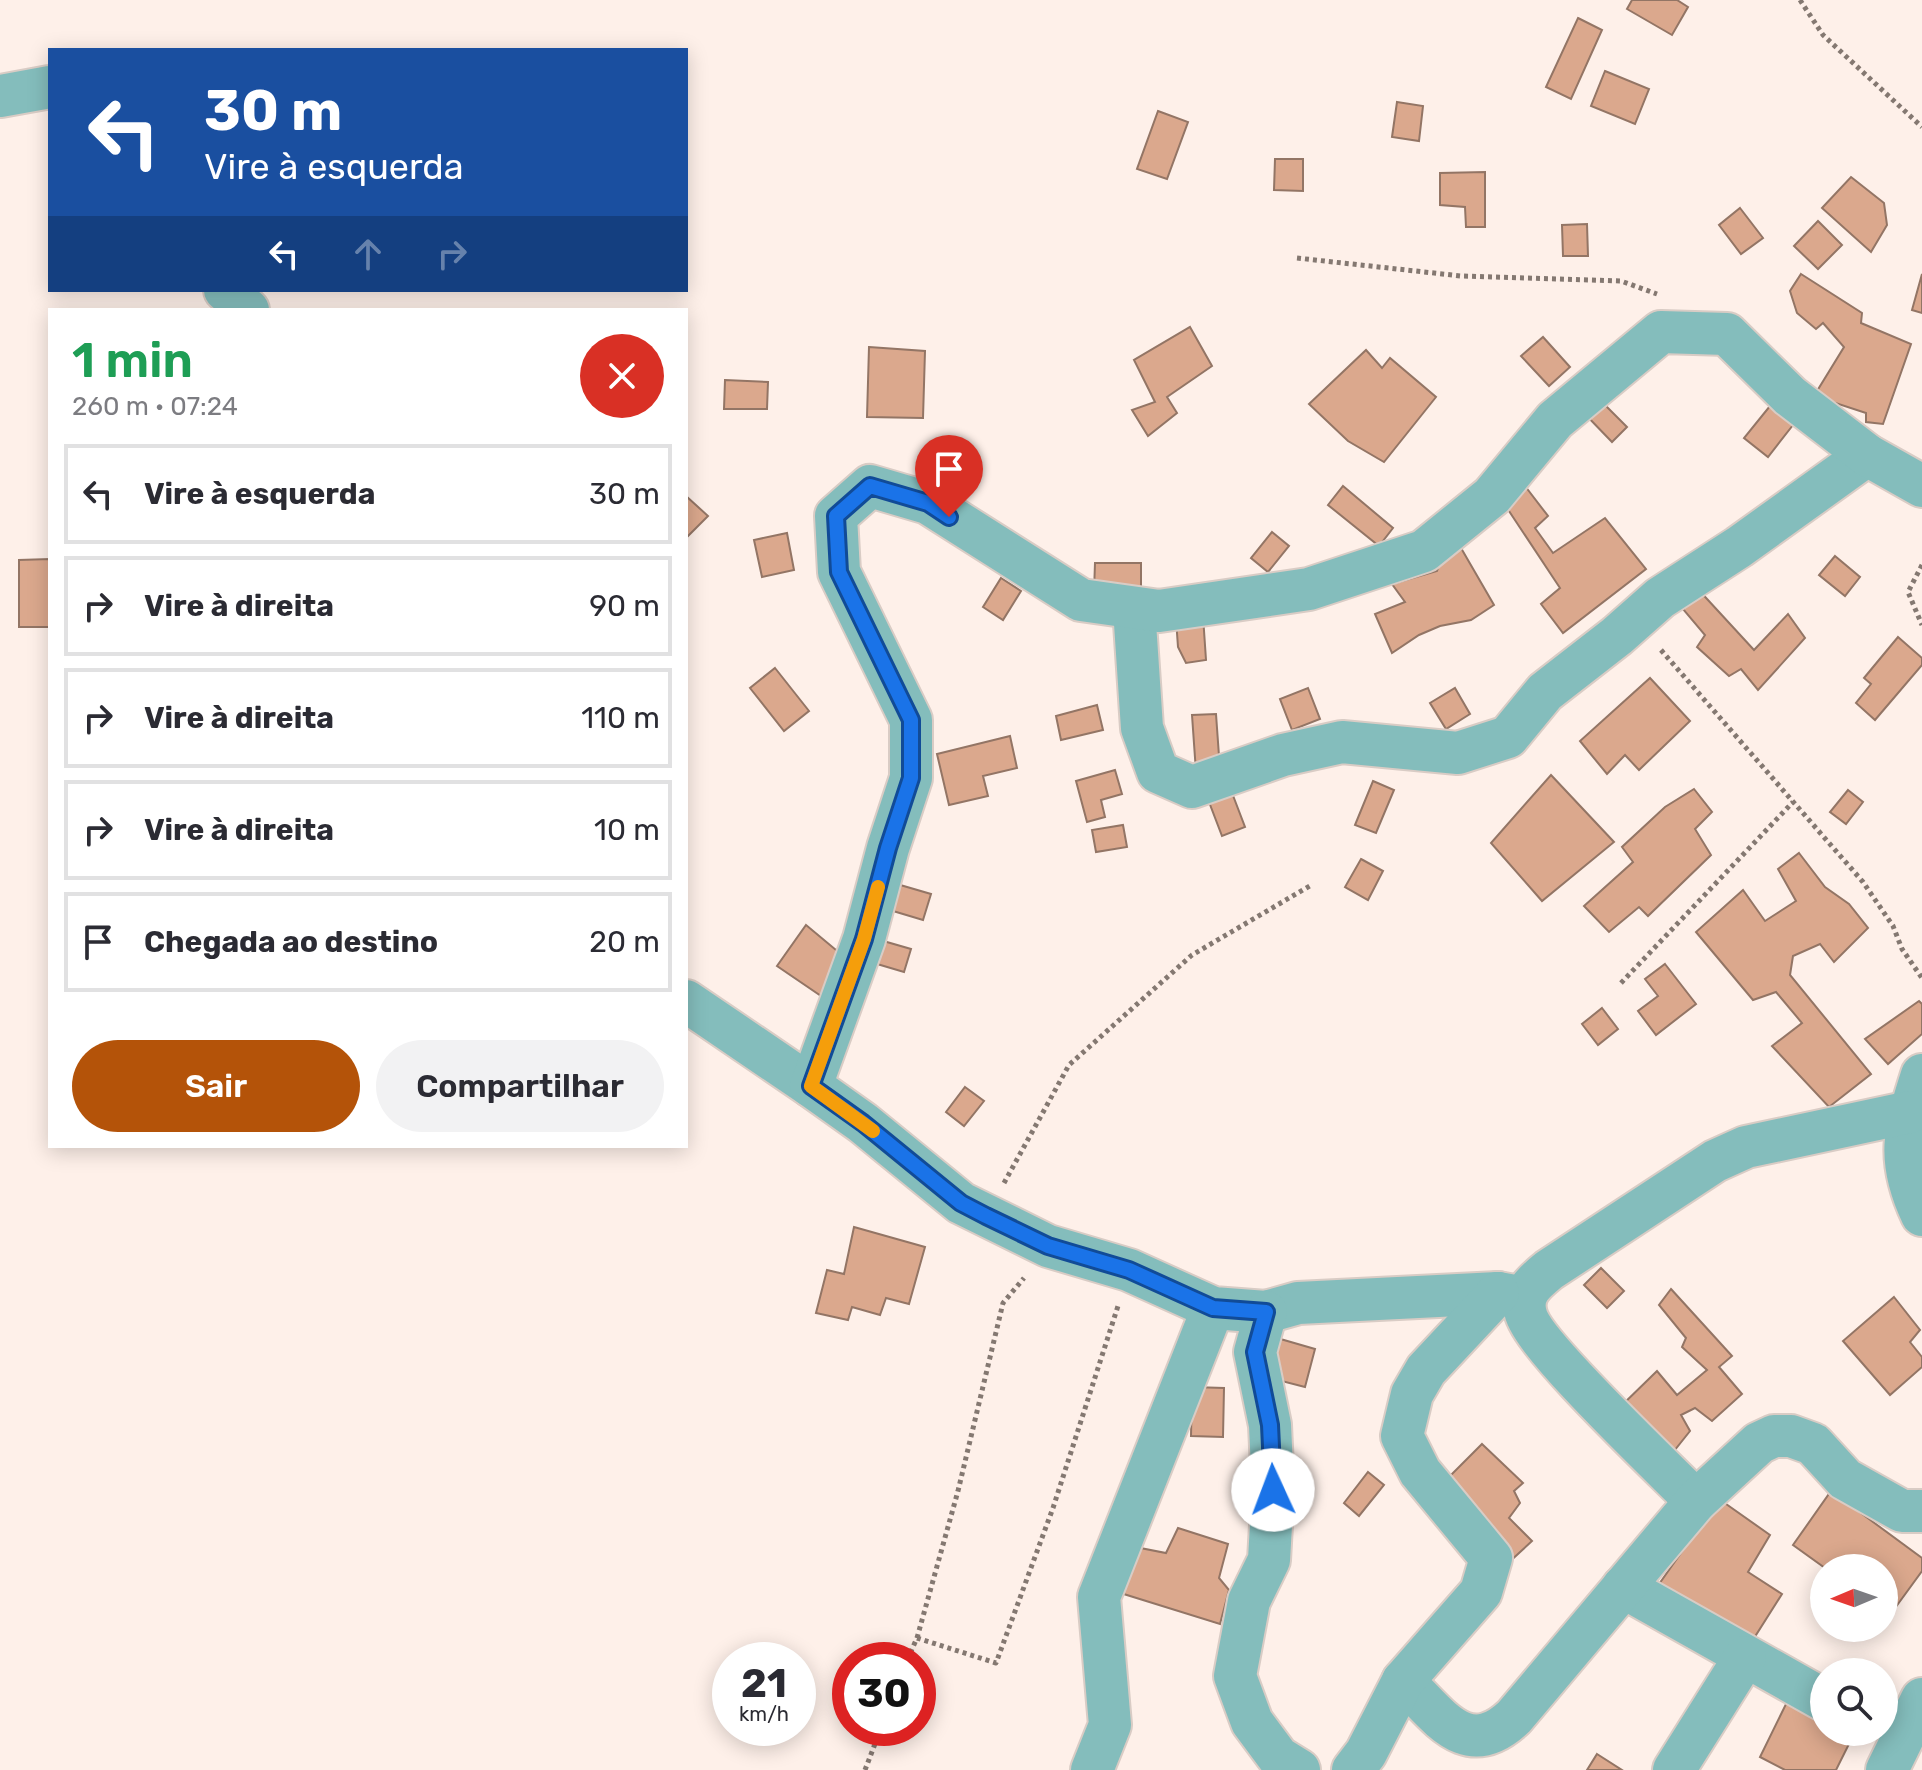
<!DOCTYPE html>
<html lang="pt">
<head>
<meta charset="utf-8">
<style>
	body { margin:0; font-family:Rubik,sans-serif; background:#f2f2f3; color:#2b2b33; height:100vh; display:flex; flex-direction:column; font-size:30px; white-space:nowrap }
	* { box-sizing:border-box; margin:0 }
	p { font-size:26px; color:#7c7c81 }
	.icon { flex:none; width:44px; height:44px; fill:none; stroke:currentColor; stroke-width:2; stroke-linecap:round; stroke-linejoin:round }
	.map { position:relative; flex:1; overflow:hidden }
	.sheet { position:absolute; left:48px; top:308px; width:640px; height:840px; display:flex; flex-direction:column; background:#fff; border-radius:0px; box-shadow:0 4px 20px #0003 }
	.sheet>* { flex:none }
	.banner { position:absolute; left:48px; top:48px; width:640px; height:244px; border-radius:0px; box-shadow:0 4px 20px #0003; background:#1a4fa0; color:#fff; overflow:hidden }
	.needle { width:52px; rotate:268deg }
	.fabs { position:absolute; left:1810px; top:1554px; display:grid; gap:16px }
	.fabs a { display:grid; place-items:center; width:88px; height:88px; border-radius:50%; background:#fff; box-shadow:0 4px 20px #0003; font-size:40px }
	.speed { position:absolute; left:712px; top:1642px; display:flex; gap:16px; font-size:40px; font-weight:700; text-align:center }
	.speed>* { display:grid; place-content:center; width:104px; height:104px; border-radius:50%; background:#fff; box-shadow:0 4px 20px #0003; line-height:1 }
	.speed small { font-size:20px; font-weight:400 }
	.speed .limit { border:12px solid #d22; background:#fff; color:#111 }
	.pin { position:absolute; display:grid; place-items:center; width:68px; height:68px; color:#fff; margin:-82px -34px; border-radius:50% 50% 50% 0; rotate:-45deg; box-shadow:0 0 8px #0007 }
	.pin .icon { rotate:45deg }
	.me { position:absolute; width:88px; margin:-44px; rotate:358deg; stroke-linejoin:round; filter:drop-shadow(0 0 6px #0008) }
	.turn { display:flex; align-items:center; gap:28px; height:168px; padding:0 24px; font-size:36px }
	.turn .icon { width:104px; height:104px; stroke-width:2.5 }
	.turn b { display:block; font-size:56px; line-height:68px }
	.lanes { display:flex; align-items:center; height:76px; padding:0 24px; background:#0003; justify-content:center; gap:40px; direction:ltr }
	.lanes .off { opacity:.35 }
	.round { display:grid; place-items:center; flex:none; width:84px; height:84px; border-radius:42px; background:#f2f2f3 }
	.overview { display:flex; align-items:center; justify-content:space-between; height:136px; padding:0 24px }
	h1 { font-size:48px; font-weight:600; line-height:60px; color:#1e9e55 }
	.cta { display:flex; gap:16px; margin-top:auto; padding:16px 24px }
	.cta a { flex:1; height:92px; border-radius:48px; background:#b45309; color:#fff; font-size:32px; font-weight:600; line-height:92px; text-align:center }
	.cta a+a { background:#f2f2f3; color:#2b2b33 }
	ul { padding:0; list-style:none }
	li { display:flex; align-items:center; gap:24px; height:100px; margin:0 16px 12px; padding:0 8px; border:4px solid #e1e1e2; border-radius:0px }
	li div { flex:1 }
	li b { display:block; font-size:30px }
	li em { font-style:normal }
	.map>svg:first-child { display:block }
	.building { fill:#dba88d; stroke:#937565; stroke-width:2 }
	.lines { fill:none; stroke-linecap:round; stroke-linejoin:round }
	.minor-casing { stroke:#d9ccc5; stroke-width:46 }
	.path { stroke:#847871; stroke-width:5; stroke-dasharray:4 4; stroke-linecap:butt }
	.minor { stroke:#84bdbc; stroke-width:42 }
	.route-casing { stroke:#114b97; stroke-width:20 }
	.route { stroke:#1a73e8; stroke-width:14 }
	.slow { stroke:#f59e0b; stroke-width:14 }
</style>
</head>
<body>
<div class="map">
<svg width="1922" height="1770" viewBox="0 0 1922 1770">
	<rect width="100%" height="100%" fill="#fef0e9"/>
	<g class="building">
		<polygon points="1632,0 1677,0 1688,7 1672,35 1627,9"/>
		<polygon points="1578,18 1602,30 1571,99 1546,87"/>
		<polygon points="1605,71 1649,89 1635,124 1591,106"/>
		<polygon points="1397,102 1423,106 1419,141 1392,137"/>
		<polygon points="1158,111 1188,122 1167,179 1137,169"/>
		<polygon points="1275,159 1303,159 1303,191 1274,190"/>
		<polygon points="1485,172 1485,227 1466,227 1465,207 1440,205 1440,173"/>
		<polygon points="1851,177 1884,203 1887,225 1871,252 1822,208"/>
		<polygon points="1740,208 1763,238 1741,254 1719,225"/>
		<polygon points="1818,221 1842,245 1818,269 1794,246"/>
		<polygon points="1587,224 1588,256 1563,256 1562,225"/>
		<polygon points="1801,274 1862,313 1861,323 1911,344 1883,424 1866,422 1866,413 1814,396 1844,347 1823,323 1816,329 1797,313 1790,291"/>
		<polygon points="1922,274 1922,313 1912,310"/>
		<polygon points="1190,327 1212,366 1167,397 1177,413 1148,436 1132,410 1155,402 1134,360"/>
		<polygon points="1543,337 1570,367 1549,386 1521,356"/>
		<polygon points="869,347 925,351 923,418 867,417"/>
		<polygon points="1366,350 1382,368 1390,358 1436,397 1384,462 1348,441 1309,404"/>
		<polygon points="725,380 768,382 767,409 724,409"/>
		<polygon points="1598,398 1627,427 1612,442 1583,412"/>
		<polygon points="1770,406 1793,425 1768,457 1744,438"/>
		<polygon points="1343,486 1393,528 1379,546 1328,505"/>
		<polygon points="1525,486 1548,516 1535,528 1553,553 1605,518 1646,569 1563,633 1541,604 1560,588 1505,505"/>
		<polygon points="686,496 708,516 686,538"/>
		<polygon points="1272,532 1289,546 1268,572 1251,558"/>
		<polygon points="787,533 794,570 762,577 754,540"/>
		<polygon points="1461,548 1494,605 1471,620 1440,626 1419,635 1392,653 1375,614 1405,602 1392,584 1437,571 1441,558"/>
		<polygon points="1835,556 1860,577 1845,596 1819,575"/>
		<polygon points="50,559 50,627 19,627 19,560"/>
		<polygon points="1095,563 1141,563 1141,591 1094,592"/>
		<polygon points="1001,578 1021,591 1003,620 983,607"/>
		<polygon points="1696,587 1754,650 1788,614 1805,638 1758,690 1741,669 1729,676 1697,647 1705,635 1677,602"/>
		<polygon points="1203,616 1206,660 1186,663 1178,647 1176,619"/>
		<polygon points="1898,637 1922,658 1922,665 1875,720 1856,703 1871,684 1864,678"/>
		<polygon points="775,668 809,711 784,731 750,688"/>
		<polygon points="1650,678 1690,721 1639,770 1625,755 1607,774 1580,741"/>
		<polygon points="1308,688 1320,719 1292,730 1280,699"/>
		<polygon points="1455,688 1470,714 1446,729 1430,703"/>
		<polygon points="1097,705 1103,730 1061,740 1056,716"/>
		<polygon points="1216,714 1220,770 1196,772 1192,715"/>
		<polygon points="1010,736 1017,768 983,776 988,796 949,805 937,754"/>
		<polygon points="1115,770 1122,794 1101,800 1105,817 1087,822 1076,781"/>
		<polygon points="1551,775 1614,842 1542,901 1491,843"/>
		<polygon points="1373,781 1394,790 1376,833 1355,825"/>
		<polygon points="1229,785 1245,827 1222,836 1206,794"/>
		<polygon points="1694,789 1712,812 1695,829 1711,855 1648,916 1639,907 1609,932 1584,906 1633,862 1622,847 1665,807"/>
		<polygon points="1848,790 1863,802 1846,824 1830,812"/>
		<polygon points="1123,825 1127,847 1096,852 1092,830"/>
		<polygon points="1799,853 1825,887 1849,904 1868,928 1834,962 1820,944 1793,956 1790,975 1871,1074 1829,1107 1772,1046 1802,1023 1776,992 1753,1000 1696,932 1743,890 1765,921 1796,901 1778,869"/>
		<polygon points="1361,859 1383,871 1368,900 1345,887"/>
		<polygon points="890,882 931,894 923,920 883,908"/>
		<polygon points="806,925 842,955 824,998 777,966"/>
		<polygon points="873,938 911,949 904,972 867,961"/>
		<polygon points="1665,964 1696,1004 1656,1035 1638,1011 1658,996 1645,979"/>
		<polygon points="1919,1001 1922,1004 1922,1034 1888,1064 1865,1039"/>
		<polygon points="1602,1008 1618,1029 1598,1045 1582,1024"/>
		<polygon points="965,1087 984,1101 964,1126 946,1112"/>
		<polygon points="854,1227 925,1247 909,1304 886,1298 880,1315 852,1307 848,1320 816,1313 827,1270 844,1274"/>
		<polygon points="1601,1268 1624,1291 1607,1308 1584,1285"/>
		<polygon points="1671,1289 1732,1356 1719,1367 1742,1394 1712,1421 1695,1408 1681,1415 1690,1431 1670,1456 1617,1410 1657,1371 1677,1395 1707,1370 1682,1347 1686,1338 1659,1305"/>
		<polygon points="1894,1297 1920,1330 1910,1342 1922,1357 1922,1367 1890,1395 1843,1341"/>
		<polygon points="1277,1338 1315,1349 1305,1387 1266,1377"/>
		<polygon points="1192,1387 1224,1388 1223,1437 1191,1436"/>
		<polygon points="1482,1444 1523,1483 1514,1491 1520,1503 1509,1518 1532,1541 1507,1564 1436,1490"/>
		<polygon points="1368,1472 1384,1485 1359,1516 1344,1503"/>
		<polygon points="1831,1491 1922,1558 1922,1571 1890,1615 1884,1611 1884,1568 1825,1568 1793,1545"/>
		<polygon points="1719,1499 1770,1535 1748,1572 1782,1594 1749,1646 1657,1587"/>
		<polygon points="1178,1528 1228,1544 1219,1578 1229,1590 1220,1624 1114,1591 1125,1545 1166,1553"/>
		<polygon points="1788,1700 1824,1718 1824,1732 1854,1734 1836,1770 1785,1770 1760,1757"/>
		<polygon points="1597,1754 1622,1770 1587,1770"/>
	</g>
	<g class="lines">
		<g class="minor-casing">
			<g id="minor">
				<polyline points="0,96 50,87"/>
				<polyline points="225,290 248,310"/>
				<polyline points="1134,608 1142,728 1158,772 1192,787 1283,755 1342,742 1458,753 1508,737 1545,692 1617,636 1660,598 1739,547 1867,455"/>
				<polyline points="686,1001 811,1086"/>
				<path d="M1922 1075C1904 1131 1896 1160 1922 1215"/>
				<polyline points="1525,1298 1498,1293 1298,1303 1266,1312 1213,1308 1129,1270 1048,1246 961,1203 863,1123 811,1086 864,939 888,848 911,778 911,720 839,572 836,516 870,486 928,503 1081,600 1159,611 1309,589 1424,551 1492,496 1555,420 1661,332 1727,334 1790,396 1867,455 1922,486"/>
				<polyline points="1266,1312 1255,1352 1270,1425 1273,1490 1269,1560 1249,1601 1235,1676 1252,1722 1278,1757 1299,1770"/>
				<path d="M1696 1501C1667 1471 1528 1341 1525 1310 1522 1291 1536 1281 1549 1270L1715 1161 1746 1147 1910 1112"/>
				<polyline points="1623,1587 1824,1700"/>
				<path d="M1403 1681C1439 1715 1466 1762 1514 1717L1696 1501 1759 1443 1774 1436H1791L1813 1444 1845 1479 1902 1511H1922"/>
				<polyline points="1092,1770 1110,1725 1099,1597 1213,1308"/>
				<polyline points="1353,1770 1366,1753 1403,1681 1481,1592 1491,1558 1420,1472 1402,1436 1412,1394 1426,1370 1498,1293"/>
				<polyline points="1674,1770 1745,1657"/>
				<polyline points="1887,1770 1922,1699"/>
			</g>
		</g>
		<g class="path">
			<polyline points="1800,0 1823,35 1922,127"/>
			<polyline points="1297,258 1461,276 1621,281 1657,294"/>
			<polyline points="1922,565 1908,592 1922,625"/>
			<polyline points="1661,650 1863,882 1893,926 1902,949 1922,978"/>
			<polyline points="1621,983 1793,802"/>
			<polyline points="1004,1183 1069,1065 1192,955 1313,884"/>
			<polyline points="917,1638 958,1491 1003,1303 1024,1278"/>
			<polyline points="907,1660 917,1638 996,1663 1053,1508 1118,1306"/>
			<polyline points="865,1770 881,1728"/>
		</g>
		<use href="#minor" class="minor"/>
	</g>
	<g class="lines">
		<g class="route-casing">
			<polyline id="route" points="949,517 928,503 870,486 836,516 839,572 911,720 911,778 888,848 864,939 811,1086 863,1123 961,1203 986,1216 1048,1246 1129,1270 1213,1308 1266,1312 1255,1352 1270,1425 1273,1490"/>
		</g>
		<use href="#route" class="route"/>
		<polyline class="slow" points="873,1131 811,1086 864,939 878,887"/>
	</g>
</svg>
<div class="fabs">
<a><svg class="needle" viewBox="-14 -14 28 28"><path d="M0-13l5 13h-10z" fill="#e53935"/><path d="M0 13l5-13h-10z" fill="#7c7c81"/></svg></a>
<a><svg class="icon" aria-label="search" viewBox="0 0 24 24"><circle cx="10" cy="10" r="6"/><path d="M15 15l6 6"/></svg></a>
</div>
<div class="speed"><div>21<small>km/h</small></div><div class="limit">30</div></div>
<div class="pin" style="left:949px;top:517px;background:#d93025"><svg class="icon" aria-label="arrive" viewBox="0 0 24 24"><path d="M6 21V4h12l-3 4 3 4H6"/></svg></div>
<svg class="me" style="left:1273px;top:1490px" viewBox="-20 -20 40 40"><circle r="19" fill="#fff"/><path d="M0-13L10 11 0 6-10 11z" fill="#1a73e8"/></svg>
<div class="banner">
<div class="turn"><svg class="icon" aria-label="left" viewBox="0 0 24 24"><path d="M17 20v-9H6M10 6l-5 5 5 5"/></svg><div><b>30 m</b>Vire à esquerda</div></div>
<div class="lanes"><svg class="icon" aria-label="left" viewBox="0 0 24 24"><path d="M17 20v-9H6M10 6l-5 5 5 5"/></svg><svg class="icon off" aria-label="ahead" viewBox="0 0 24 24"><path d="M12 20V5M6 11l6-6 6 6"/></svg><svg class="icon off" aria-label="right" viewBox="0 0 24 24"><path d="M7 20v-9h11M14 6l5 5-5 5"/></svg></div>
</div>
<section class="sheet">
<div class="overview"><div><h1>1 min</h1><p>260 m · 07:24</p></div><a class="round" style="background:#d93025;color:#fff"><svg class="icon" aria-label="close" viewBox="0 0 24 24"><path d="M6 6l12 12M18 6L6 18"/></svg></a></div>
<ul>
<li><svg class="icon" aria-label="left" viewBox="0 0 24 24"><path d="M17 20v-9H6M10 6l-5 5 5 5"/></svg><div><b>Vire à esquerda</b></div><em>30 m</em></li>
<li><svg class="icon" aria-label="right" viewBox="0 0 24 24"><path d="M7 20v-9h11M14 6l5 5-5 5"/></svg><div><b>Vire à direita</b></div><em>90 m</em></li>
<li><svg class="icon" aria-label="right" viewBox="0 0 24 24"><path d="M7 20v-9h11M14 6l5 5-5 5"/></svg><div><b>Vire à direita</b></div><em>110 m</em></li>
<li><svg class="icon" aria-label="right" viewBox="0 0 24 24"><path d="M7 20v-9h11M14 6l5 5-5 5"/></svg><div><b>Vire à direita</b></div><em>10 m</em></li>
<li><svg class="icon" aria-label="arrive" viewBox="0 0 24 24"><path d="M6 21V4h12l-3 4 3 4H6"/></svg><div><b>Chegada ao destino</b></div><em>20 m</em></li>
</ul>
<div class="cta"><a>Sair</a><a>Compartilhar</a></div>
</section>
</div>
</body>
</html>
